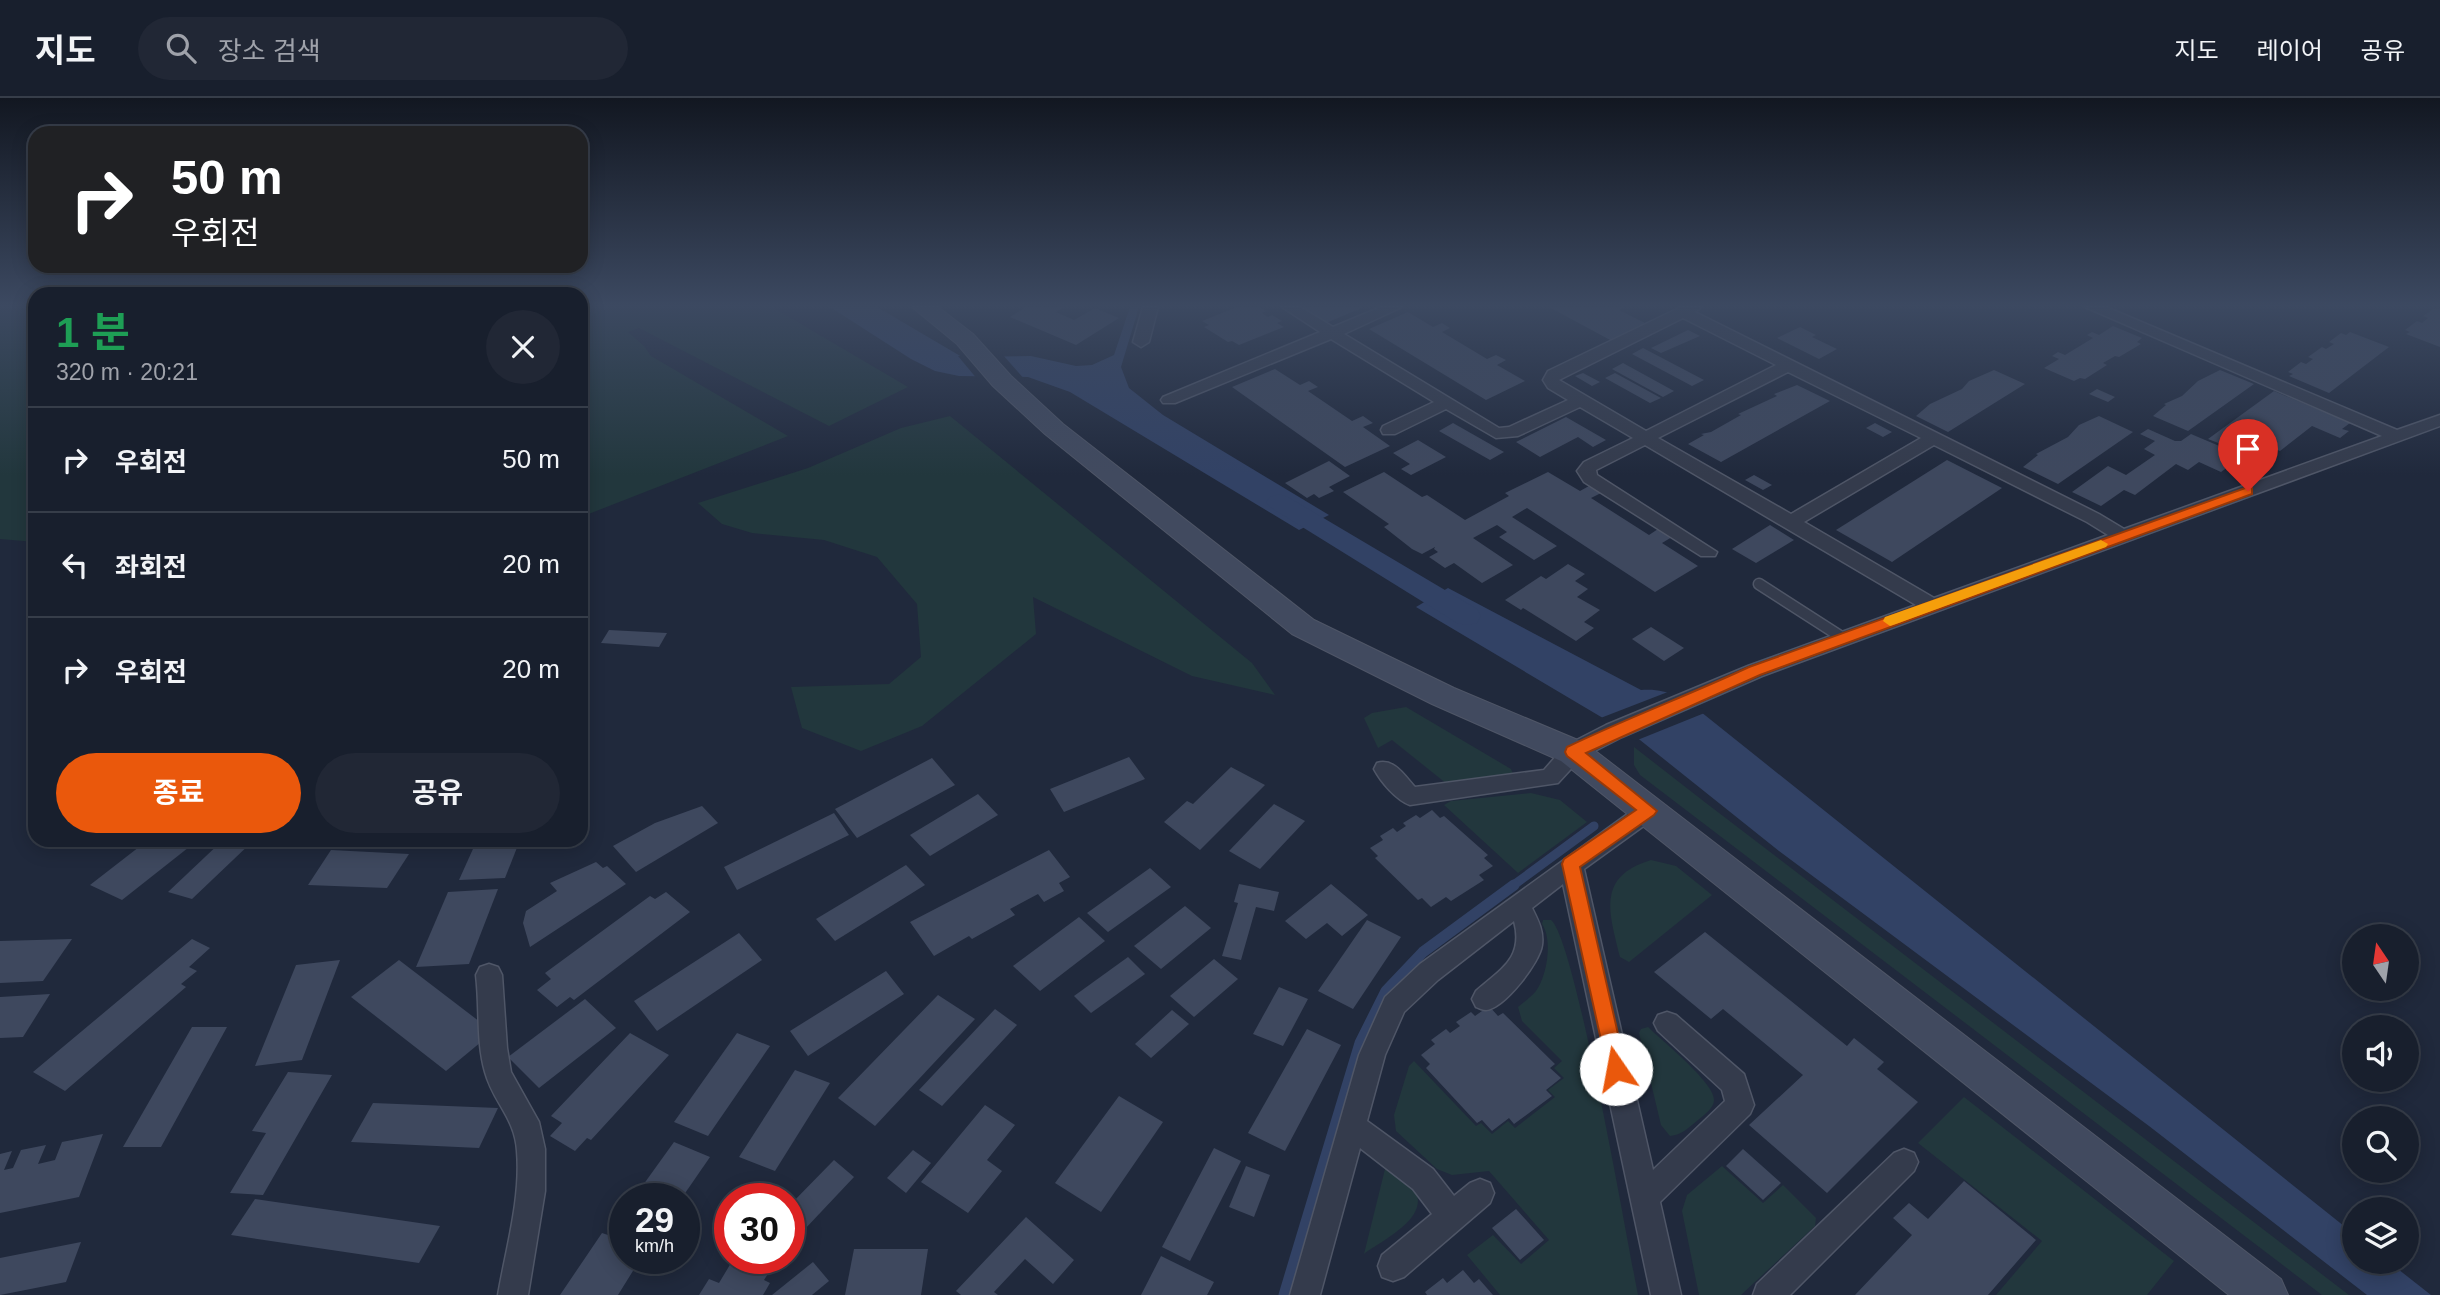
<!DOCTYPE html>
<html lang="ko">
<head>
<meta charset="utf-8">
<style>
	body { margin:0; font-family:Helvetica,"Noto Sans KR",sans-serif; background:#212735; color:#f1f3f6; height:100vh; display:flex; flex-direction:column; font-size:26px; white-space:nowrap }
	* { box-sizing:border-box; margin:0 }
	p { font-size:23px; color:#9fa2aa }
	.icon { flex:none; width:38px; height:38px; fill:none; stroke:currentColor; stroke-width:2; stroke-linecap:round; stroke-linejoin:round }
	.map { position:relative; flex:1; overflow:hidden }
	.sheet { position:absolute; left:28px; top:189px; width:560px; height:560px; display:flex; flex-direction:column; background:#181f2d; border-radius:21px; box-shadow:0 4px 18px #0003,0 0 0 2px #363d49 }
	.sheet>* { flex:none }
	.guide { position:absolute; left:28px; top:28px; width:560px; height:147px; border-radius:21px; box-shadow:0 4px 18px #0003,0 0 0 2px #363d49; background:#202124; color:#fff; overflow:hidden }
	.needle { width:46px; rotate:347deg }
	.buttons { position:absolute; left:2342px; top:826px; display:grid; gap:14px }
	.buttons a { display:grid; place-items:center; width:77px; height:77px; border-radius:50%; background:#181f2d; box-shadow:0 4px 18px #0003,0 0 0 2px #363d49; font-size:35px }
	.speed { position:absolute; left:609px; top:1085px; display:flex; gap:14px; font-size:35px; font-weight:700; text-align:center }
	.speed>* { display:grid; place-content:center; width:91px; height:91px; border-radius:50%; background:#181f2d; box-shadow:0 4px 18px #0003,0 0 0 2px #363d49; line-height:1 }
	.speed small { font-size:18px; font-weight:400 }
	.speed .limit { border:10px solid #d22; background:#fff; color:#111 }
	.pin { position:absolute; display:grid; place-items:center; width:60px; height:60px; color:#fff; margin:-72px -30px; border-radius:50% 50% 50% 0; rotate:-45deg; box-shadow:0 0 7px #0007 }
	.pin .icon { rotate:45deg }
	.me { position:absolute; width:77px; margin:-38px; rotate:348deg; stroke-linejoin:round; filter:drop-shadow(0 0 5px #0008) }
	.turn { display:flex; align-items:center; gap:24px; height:147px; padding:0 28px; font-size:32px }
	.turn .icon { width:91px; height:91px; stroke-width:2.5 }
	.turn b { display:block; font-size:49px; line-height:60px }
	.round { display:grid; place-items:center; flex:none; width:74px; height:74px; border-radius:37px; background:#212735 }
	.overview { display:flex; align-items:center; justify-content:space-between; height:119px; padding:0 28px }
	h1 { font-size:42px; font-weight:700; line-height:52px; color:#1e9e55 }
	.cta { display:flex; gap:14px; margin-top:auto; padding:14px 28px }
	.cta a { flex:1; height:80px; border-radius:42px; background:#ea580c; color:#fff; font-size:28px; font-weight:700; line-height:80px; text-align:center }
	.cta a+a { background:#212735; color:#f1f3f6 }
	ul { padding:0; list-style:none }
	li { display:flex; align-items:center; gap:21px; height:105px; padding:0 28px; border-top:2px solid #363d49 }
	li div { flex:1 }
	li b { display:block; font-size:26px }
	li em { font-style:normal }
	header { display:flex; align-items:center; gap:42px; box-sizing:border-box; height:98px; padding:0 35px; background:#181f2d; border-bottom:2px solid #363d49 }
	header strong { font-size:33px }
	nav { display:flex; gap:38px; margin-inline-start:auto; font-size:24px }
	.search { width:490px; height:63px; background:#212735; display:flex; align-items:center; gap:18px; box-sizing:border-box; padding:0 24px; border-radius:38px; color:#9fa2aa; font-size:26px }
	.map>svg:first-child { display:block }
	.green { fill:#22373d }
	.water { fill:#324265 }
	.pier { fill:#20293c }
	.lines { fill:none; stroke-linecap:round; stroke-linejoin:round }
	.stream-far1 { stroke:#324265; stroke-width:9 }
	.stream { stroke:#324265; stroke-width:11 }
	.canal { fill:#324265; fill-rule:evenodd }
	.building { fill:#3e485e }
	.service-casing { stroke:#4f5667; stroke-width:13 }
	.minor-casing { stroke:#4f5667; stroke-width:3 }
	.secondary-casing { stroke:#4f5667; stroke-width:2 }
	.service { stroke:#343b4c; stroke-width:10 }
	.minor { fill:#343b4c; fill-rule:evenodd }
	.secondary { fill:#414a5f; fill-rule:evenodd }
	.route { fill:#ea580c; stroke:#983908; stroke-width:2 }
	.slow { fill:#f59e0b }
</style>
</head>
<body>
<header>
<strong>지도</strong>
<div class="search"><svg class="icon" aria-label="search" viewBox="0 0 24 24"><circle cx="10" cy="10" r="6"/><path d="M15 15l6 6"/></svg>장소 검색</div>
<nav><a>지도</a><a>레이어</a><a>공유</a></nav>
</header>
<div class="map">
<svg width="2440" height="1197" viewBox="0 0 2440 1197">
	<rect width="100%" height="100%" fill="#20293c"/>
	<g class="green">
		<polygon points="0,209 35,209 35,444 0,441"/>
		<polygon points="581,209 772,209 908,289 829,328 639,230 628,234 644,248 651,258 788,338 581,419"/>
		<polygon points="950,318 1252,565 1275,597 1192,578 1033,499 1036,536 922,628 861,653 802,630 791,589 889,586 921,559 917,506 877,459 824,442 752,435 722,426 698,405 808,370 901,330"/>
		<polygon points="1406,609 1511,671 1513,676 1447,686 1392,642 1378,650 1364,620 1372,615"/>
		<polygon points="1634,649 1706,705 2349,1197 2322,1197 1640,677 1634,667"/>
		<polygon points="1531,695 1560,702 1587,724 1518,775 1444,707 1451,703"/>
		<path d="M1651 762 1676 768 1712 797 1629 864 1620 859C1610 816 1595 779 1651 762Z"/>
		<path d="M1543 822H1551C1575 840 1628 1147 1638 1197H1500L1467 1157 1493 1137 1521 1166 1549 1142 1489 1073 1452 1077 1437 1071 1396 1033 1394 1017 1409 968 1414 963 1476 1028 1481 1025 1492 1036 1508 1023 1515 1030 1555 999 1548 992 1564 980 1554 970 1562 963 1522 923 1518 909C1524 904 1531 899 1536 893 1547 878 1553 842 1542 826Z"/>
		<path d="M1648 929C1661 942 1715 985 1714 1002 1714 1010 1704 1017 1698 1022 1688 1030 1682 1037 1670 1038L1661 1027 1639 935 1641 931Z"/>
		<polygon points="1964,999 2174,1163 2147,1197 1996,1197 2042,1143 1918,1045"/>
		<path d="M1386 1067C1401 1072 1406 1076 1414 1090 1432 1119 1384 1141 1364 1156Z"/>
		<polygon points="1722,1068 1763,1105 1783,1087 1816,1120 1815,1128 1741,1197 1699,1197 1682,1113 1687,1097"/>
	</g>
	<g class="water">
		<polygon points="830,209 877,209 962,259 1031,258 1076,268 1092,267 1114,257 1130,209 1139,209 1121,269 1129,290 1163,317 1329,417 1299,432 1070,294 1028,279 959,278 935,273 911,261"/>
		<path d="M1448 490 1641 592C1669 590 1679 600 1701 614L2354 1136V1164H2389L2431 1197H2367L2149 1028 1779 753 1640 642 1416 509Z"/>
	</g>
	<g class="pier">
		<polygon points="1003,257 1025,282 978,282 958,258"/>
		<polygon points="1673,592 1707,614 1635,643 1598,621"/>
	</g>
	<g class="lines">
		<polyline class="stream-far1" points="1511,789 1594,728"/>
		<polyline class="stream" points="1284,1197 1360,945 1386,893 1423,854 1514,787"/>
		<polygon class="canal" points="1279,396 1288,399 1477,511 1481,518 1477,525 1467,527 1457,525 1270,409 1266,404 1270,399"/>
	</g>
	<g class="building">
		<polygon points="1026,209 1064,209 1056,214 1074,222 1095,210 1119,220 1076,247 1010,219"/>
		<polygon points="1237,209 1260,209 1266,213 1262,215 1268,219 1272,217 1282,223 1277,225 1284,229 1239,247 1232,243 1228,244 1204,229 1209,227 1202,223"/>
		<polygon points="1301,209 1364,209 1326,225"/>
		<polygon points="1549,209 1624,209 1619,212 1647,226 1612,243"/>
		<polygon points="2435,210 2440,211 2440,249 2406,236 2410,234 2405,232 2417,223 2422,225 2428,220 2423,218"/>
		<polygon points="1408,214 1433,229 1442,225 1450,230 1442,234 1487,261 1496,257 1506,262 1497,267 1525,283 1486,302 1369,231"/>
		<polygon points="2113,228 2142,240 2137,244 2141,246 2119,259 2115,258 2103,265 2107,267 2085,281 2080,280 2074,283 2044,270 2059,261 2052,258 2058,254 2065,257 2093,240 2087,237 2092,234 2099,237"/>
		<polygon points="1800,229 1816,237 1812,239 1837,251 1819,261 1777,240"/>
		<polygon points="1688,232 1700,238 1661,255 1651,250"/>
		<polygon points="2350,234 2389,249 2329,295 2289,278 2293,276 2288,274 2301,264 2306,266 2313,261 2308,259 2322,249 2326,251 2334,246 2329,244 2341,235 2346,237"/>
		<polygon points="1643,250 1704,282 1692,288 1632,256"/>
		<polygon points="1623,265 1674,293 1663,299 1612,271"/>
		<polygon points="1275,271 1300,287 1309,283 1318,289 1308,293 1352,323 1363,318 1373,325 1363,329 1390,348 1345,369 1232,289"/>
		<polygon points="1994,272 2025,286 1948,334 1916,318 1930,306 1962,291 1969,283"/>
		<polygon points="2220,272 2254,286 2188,333 2153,318 2166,307 2164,306 2182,298 2198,283"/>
		<polygon points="1583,275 1600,284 1592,288 1575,278"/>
		<polygon points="1615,275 1661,300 1650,305 1605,280"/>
		<polygon points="1797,287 1830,303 1721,364 1688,346 1704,337 1701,336 1711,334 1741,317 1738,316 1777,298 1774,296"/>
		<polygon points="2097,291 2115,299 2108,304 2089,296"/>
		<polygon points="2274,293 2350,325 2342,331 2349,333 2340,340 2312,328 2280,353 2260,345 2221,374 2199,364 2188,372 2176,366 2135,397 2124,392 2101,408 2072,394 2108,368 2126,377 2155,357 2144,351 2155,343 2140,336 2148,331 2175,343 2181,343 2191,336 2224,350 2226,348 2208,341"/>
		<polygon points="2099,318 2133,334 2058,386 2023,369 2038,357 2036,356 2068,339 2079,327"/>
		<polygon points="1566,319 1606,342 1593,349 1578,339 1540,359 1516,344"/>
		<polygon points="1453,325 1504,354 1490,362 1439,333"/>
		<polygon points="1875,325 1892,334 1883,339 1866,330"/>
		<polygon points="1418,342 1446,359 1411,377 1401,371 1410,366 1393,355"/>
		<polygon points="1947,362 2002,390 1892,464 1836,432"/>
		<polygon points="1329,363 1350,378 1329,389 1334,393 1319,400 1314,396 1307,400 1285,385"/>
		<polygon points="1384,374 1422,399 1427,397 1465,422 1509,398 1505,395 1548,374 1580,393 1589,388 1601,395 1591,400 1649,437 1658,431 1672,439 1662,445 1698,468 1655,494 1527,410 1512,419 1557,448 1534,462 1499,439 1507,434 1497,427 1473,440 1513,467 1482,485 1454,465 1445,470 1429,459 1438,454 1434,451 1435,449 1422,456 1412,451 1384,429 1389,426 1343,394"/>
		<polygon points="1754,377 1772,387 1763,392 1745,382"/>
		<polygon points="1770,427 1794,442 1756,465 1732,451"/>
		<polygon points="1568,466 1585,476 1575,483 1588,491 1577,499 1600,512 1584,524 1594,530 1576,543 1523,510 1521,512 1505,502 1541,478 1546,481"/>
		<polygon points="1651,529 1684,550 1664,563 1632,541"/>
		<polygon points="609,532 667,535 659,549 601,545"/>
		<polygon points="1129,659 1145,681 1064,714 1050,691"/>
		<polygon points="932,660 955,687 857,740 835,711"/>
		<polygon points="1231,669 1265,687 1200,752 1164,724 1187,703 1193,706"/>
		<polygon points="978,696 998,717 930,758 910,737"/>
		<polygon points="1274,706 1305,723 1260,771 1229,753"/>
		<polygon points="702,708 718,725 636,774 613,748 655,725"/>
		<polygon points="1432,712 1440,720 1444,718 1488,757 1484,760 1493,768 1479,777 1484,782 1451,803 1446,799 1431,809 1422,800 1418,802 1375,760 1378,758 1370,750 1383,742 1380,738 1393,730 1397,734 1406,728 1403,725 1416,717 1420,720"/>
		<polygon points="834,715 849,737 737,792 724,769"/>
		<polygon points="148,742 198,742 122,802 90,787"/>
		<polygon points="223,742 254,742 192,801 168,794"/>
		<polygon points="477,742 520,742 505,780 459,782"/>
		<polygon points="331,752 409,756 387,790 308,787"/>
		<polygon points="1049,752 1070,779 1059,785 1064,793 1044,804 1038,796 1010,811 1015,817 972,841 969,838 934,858 910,824"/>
		<polygon points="596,764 603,770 607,768 626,786 530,849 523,825 526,813 557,793 550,785"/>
		<polygon points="906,767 925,787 835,843 816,821"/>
		<polygon points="1150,770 1171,789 1108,834 1087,815"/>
		<polygon points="1239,786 1279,794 1274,813 1256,809 1241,862 1222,858 1238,805 1234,804"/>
		<polygon points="1331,786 1368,817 1342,838 1327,825 1306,841 1285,823"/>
		<polygon points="498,791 469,866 416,869 448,794"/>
		<polygon points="666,794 690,814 574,902 570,899 557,909 537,892 551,881 545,875 650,798 655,801"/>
		<polygon points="1185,808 1211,830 1161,871 1134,848"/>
		<polygon points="1079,819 1105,843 1040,893 1013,868"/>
		<polygon points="1367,822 1401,839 1353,911 1318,893"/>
		<polygon points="1705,834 1847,948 1854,940 1884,964 1877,971 1918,1004 1827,1095 1749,1027 1803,977 1723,911 1711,921 1654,874"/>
		<polygon points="739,835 762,862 657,933 634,903"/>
		<polygon points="72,841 43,883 0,885 0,843"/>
		<polygon points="192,841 210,850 189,869 197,873 181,886 186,889 65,993 33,974"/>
		<polygon points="1128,859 1145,876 1091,915 1074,898"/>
		<polygon points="1214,861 1238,881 1194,919 1170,898"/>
		<polygon points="340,862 302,962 255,968 296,867"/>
		<polygon points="399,862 484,927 481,944 446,973 351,899"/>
		<polygon points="886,873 904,896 808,958 790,933"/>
		<polygon points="1279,889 1308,901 1283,948 1253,936"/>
		<polygon points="50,896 23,939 0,940 0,899"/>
		<polygon points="938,897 975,921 875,1028 838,1000"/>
		<polygon points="585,901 616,930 539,990 508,959"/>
		<polygon points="1489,908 1498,918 1503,915 1555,966 1550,970 1561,980 1546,992 1552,998 1514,1026 1509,1020 1492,1033 1482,1022 1477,1025 1426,970 1430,966 1421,957 1435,946 1431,942 1446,931 1450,935 1460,928 1456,924 1471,914 1475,918"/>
		<polygon points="995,911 1017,927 942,1008 919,992"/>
		<polygon points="1172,912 1189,926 1151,960 1135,946"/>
		<polygon points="192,929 227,929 161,1049 123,1049"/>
		<polygon points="1307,931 1341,947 1285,1053 1248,1035"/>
		<polygon points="630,935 669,957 591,1042 587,1040 575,1053 550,1038 562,1025 551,1018"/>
		<polygon points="737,935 770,948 708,1038 674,1024"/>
		<polygon points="795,972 830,985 775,1073 739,1059"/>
		<polygon points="288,974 332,977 263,1097 230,1095 266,1035 252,1033"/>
		<polygon points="1119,998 1163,1024 1101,1114 1055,1085"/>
		<polygon points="373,1005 498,1010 479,1050 351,1044"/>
		<polygon points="985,1007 1015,1027 987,1062 1002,1073 968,1115 921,1084"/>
		<polygon points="103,1036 79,1099 0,1115 0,1056 12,1053 4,1072 13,1070 21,1052 46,1047 38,1066 55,1062 62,1044"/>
		<polygon points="674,1044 710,1059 681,1101 633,1101"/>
		<polygon points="1214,1050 1241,1063 1190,1163 1162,1149"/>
		<polygon points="1743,1051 1781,1085 1763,1102 1726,1068"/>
		<polygon points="913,1052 931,1065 906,1095 887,1080"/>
		<polygon points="834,1062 854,1079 804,1132 789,1119 789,1108"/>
		<polygon points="1246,1068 1270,1077 1254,1119 1229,1109"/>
		<polygon points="1964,1083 2036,1142 1988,1197 1855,1197 1912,1137 1893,1120 1909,1105 1928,1121"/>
		<polygon points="255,1101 440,1128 419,1165 231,1137"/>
		<polygon points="1516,1111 1544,1142 1520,1162 1492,1130"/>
		<polygon points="625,1112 625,1160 641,1160 618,1197 560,1197 602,1135 608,1137"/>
		<polygon points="1026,1119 1074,1162 1053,1186 1025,1161 994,1194 998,1197 961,1197 956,1193"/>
		<polygon points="81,1144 66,1184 0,1197 0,1160"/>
		<polygon points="854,1151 928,1151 921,1197 845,1197"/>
		<polygon points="1161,1158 1214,1184 1207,1197 1141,1197"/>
		<polygon points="734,1160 778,1160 764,1182 770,1185 763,1197 699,1197 709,1181 719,1185"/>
		<polygon points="813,1164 829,1183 812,1197 772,1197"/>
		<polygon points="1463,1172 1474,1185 1479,1181 1493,1197 1427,1197 1425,1194 1443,1180 1447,1185"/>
	</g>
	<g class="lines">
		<g class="service-casing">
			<polyline id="service" points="1759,486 1843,540"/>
		</g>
		<g class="minor-casing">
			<g id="minor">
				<polygon points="1143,209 1158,209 1149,244 1141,249 1133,244"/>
				<path d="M1282 209H1300L1333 229 1381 209H1402L1344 236 1499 330 1509 329 1568 302 1548 290 1543 282 1548 273 1681 209H1701L1695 214 2099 416 2124 431 2382 338 2085 209H2106L2397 332 2440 317V328L1762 578 1622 639 1581 660 1558 685 1410 707C1396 702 1381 684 1374 671L1377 665C1394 660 1404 677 1415 689L1544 672 1565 648 1606 627 1748 568 1916 507 1645 347 1596 372 1597 377 1717 454 1715 458H1701L1584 384 1577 373 1584 364 1633 340 1580 309 1518 338 1496 340 1446 311 1395 336H1383L1381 332 1383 328 1434 304 1331 241 1175 305H1163L1161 302 1163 299 1320 234ZM1683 220 1776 267 1646 333 1559 282ZM1788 274 1921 340 1791 416 1658 340ZM1934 347 2087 424 2108 437 1934 500 1804 424Z"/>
				<path d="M1648 704 1656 707 1659 713 1656 719 1584 771 1653 1072 1725 1003 1722 992 1658 933 1654 925 1658 917 1667 914 1676 917 1744 976 1754 1007 1750 1016 1660 1104 1681 1197H1651L1563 786 1532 810C1538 822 1544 833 1542 847 1540 864 1505 910 1486 912 1483 912 1479 910 1476 909L1472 901 1476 893C1501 871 1524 860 1514 823L1438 882 1404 914 1385 957 1367 1023 1433 1071 1454 1098 1470 1085 1480 1081 1490 1085 1494 1095 1490 1105 1404 1179 1393 1183 1382 1179 1378 1168 1382 1157 1432 1116 1413 1091 1360 1050 1320 1197H1290L1359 957 1385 899 1420 866 1640 707Z"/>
				<path d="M489 866 498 869 502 877 507 950 511 974 539 1024 545 1051V1093L528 1197H498C506 1150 521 1101 517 1053 515 1020 493 1004 485 974 476 943 480 909 476 877L480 869Z"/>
				<polygon points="1904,1051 1914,1055 1918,1064 1914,1073 1790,1197 1753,1197 1757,1186 1894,1055"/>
			</g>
		</g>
		<g class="secondary-casing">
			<polygon id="secondary" points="912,209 938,209 973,236 1011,278 1063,326 1314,522 1454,590 1585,645 2281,1181 2288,1197 2229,1197 1561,663 1432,606 1292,536 1045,336 993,288 957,246"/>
		</g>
		<use href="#service" class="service"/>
		<use href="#minor" class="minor"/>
		<use href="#secondary" class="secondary"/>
	</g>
	<linearGradient id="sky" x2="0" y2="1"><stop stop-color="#121721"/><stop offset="0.55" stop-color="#3c4961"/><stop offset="1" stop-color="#3c4961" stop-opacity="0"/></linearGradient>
	<rect width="2440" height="377" fill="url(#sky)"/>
	<path class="route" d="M2248 389 2252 390V396L1760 577 1586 655 1657 713 1654 717 1580 769 1626 971 1623 978 1616 980 1609 978 1562 766 1564 761 1636 712 1567 658 1565 654 1567 649C1627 620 1689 597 1749 569Z"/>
	<polygon class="slow" points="2101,442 2108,446 2106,449 1896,526 1890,528 1883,523 1885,519"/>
</svg>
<div class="buttons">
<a><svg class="needle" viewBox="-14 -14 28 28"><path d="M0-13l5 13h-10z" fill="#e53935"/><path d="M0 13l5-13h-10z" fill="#9fa2aa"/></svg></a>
<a><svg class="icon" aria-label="sound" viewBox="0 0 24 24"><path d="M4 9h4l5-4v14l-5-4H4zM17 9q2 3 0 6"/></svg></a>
<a><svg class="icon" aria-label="search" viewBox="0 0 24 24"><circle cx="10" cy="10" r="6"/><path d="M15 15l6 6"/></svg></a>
<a><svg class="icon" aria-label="layers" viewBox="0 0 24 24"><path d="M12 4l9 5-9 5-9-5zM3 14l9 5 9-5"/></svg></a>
</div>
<div class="speed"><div>29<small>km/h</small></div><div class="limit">30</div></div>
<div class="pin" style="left:2248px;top:393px;background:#d93025"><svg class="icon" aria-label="arrive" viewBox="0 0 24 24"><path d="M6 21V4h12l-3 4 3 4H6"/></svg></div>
<svg class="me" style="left:1616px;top:971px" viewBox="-20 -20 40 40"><circle r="19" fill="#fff"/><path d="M0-13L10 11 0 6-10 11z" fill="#ea580c"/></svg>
<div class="guide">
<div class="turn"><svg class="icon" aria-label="right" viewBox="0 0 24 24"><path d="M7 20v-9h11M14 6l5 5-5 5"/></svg><div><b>50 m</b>우회전</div></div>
</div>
<section class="sheet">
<div class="overview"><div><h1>1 분</h1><p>320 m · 20:21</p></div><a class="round"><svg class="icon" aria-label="close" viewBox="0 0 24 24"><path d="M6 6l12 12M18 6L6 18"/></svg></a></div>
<ul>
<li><svg class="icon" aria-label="right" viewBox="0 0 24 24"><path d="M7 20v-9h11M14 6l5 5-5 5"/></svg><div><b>우회전</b></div><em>50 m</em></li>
<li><svg class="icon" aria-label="left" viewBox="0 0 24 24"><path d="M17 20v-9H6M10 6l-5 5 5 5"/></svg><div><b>좌회전</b></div><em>20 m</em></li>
<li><svg class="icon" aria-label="right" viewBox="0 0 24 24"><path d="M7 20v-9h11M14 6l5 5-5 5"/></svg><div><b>우회전</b></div><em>20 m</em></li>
</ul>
<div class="cta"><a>종료</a><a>공유</a></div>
</section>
</div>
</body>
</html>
